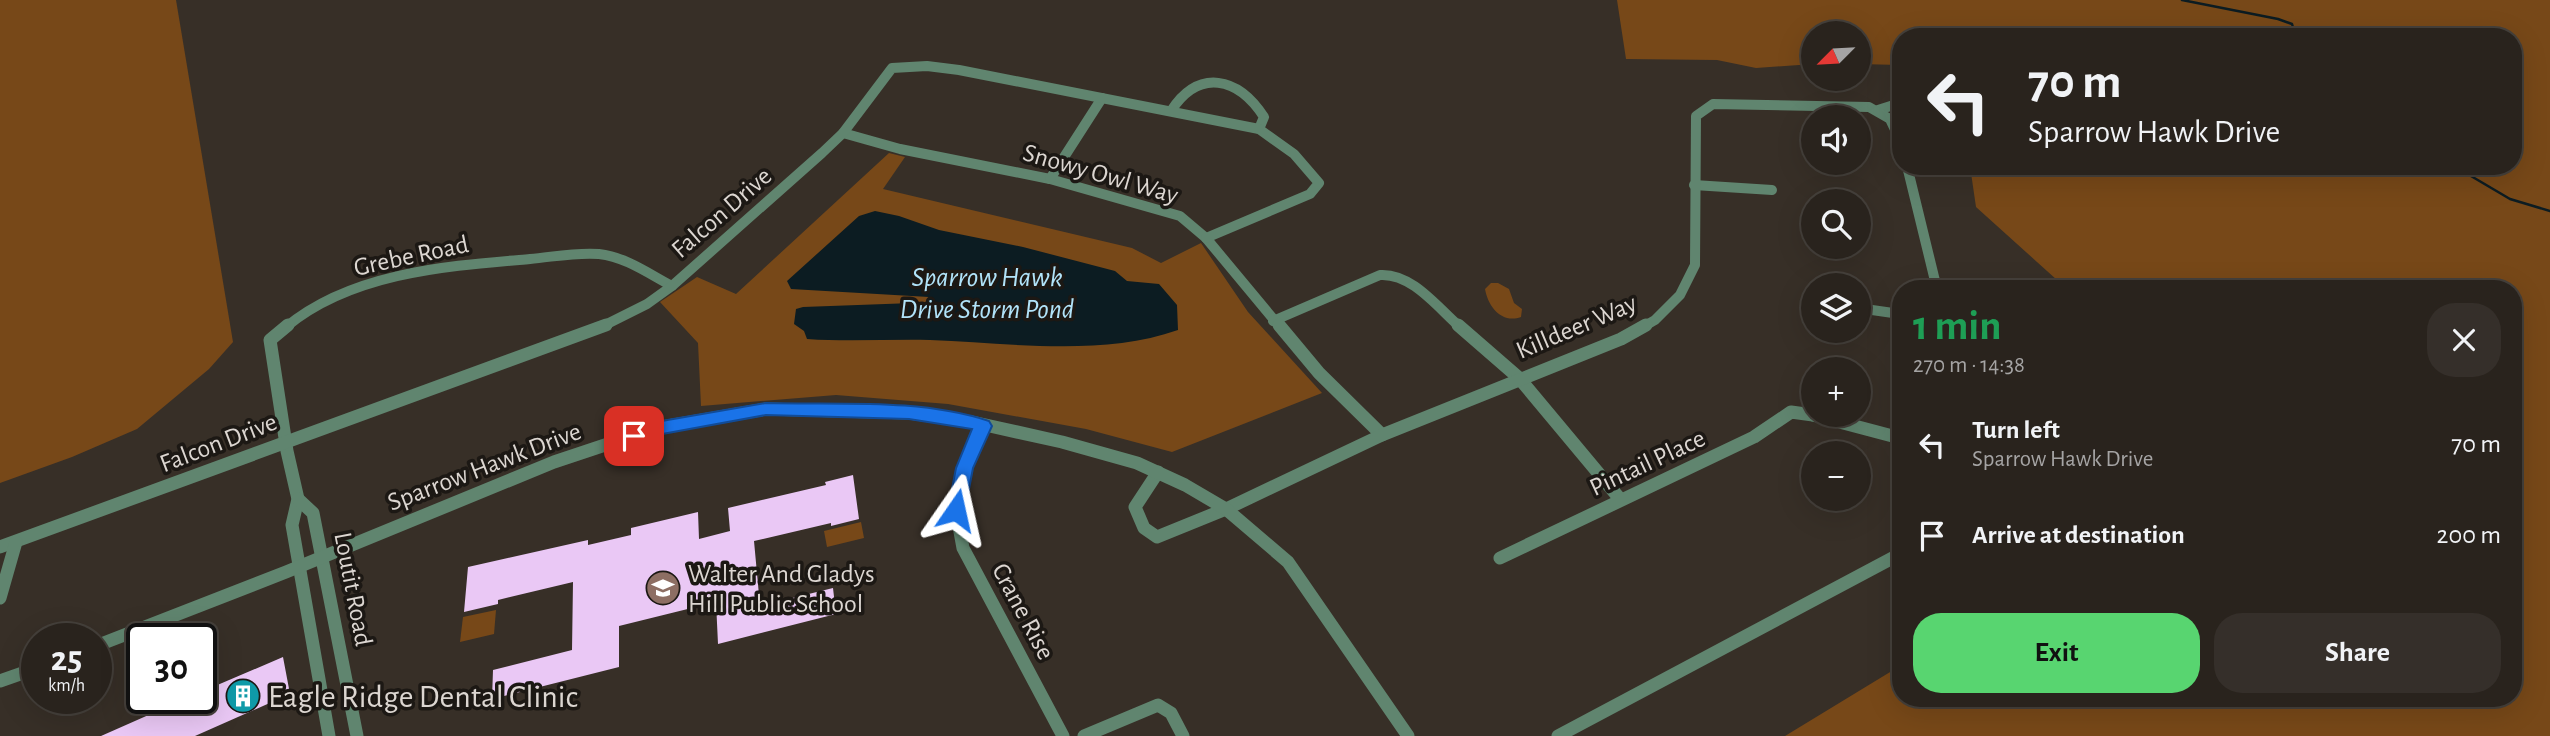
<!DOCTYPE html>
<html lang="en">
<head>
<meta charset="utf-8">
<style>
	body { margin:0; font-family:"Alegreya Sans",sans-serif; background:#352f2a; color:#f1f3f6; height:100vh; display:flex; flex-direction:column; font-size:26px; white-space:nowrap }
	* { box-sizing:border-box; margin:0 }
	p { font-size:23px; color:#a5a4a4 }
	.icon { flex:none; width:38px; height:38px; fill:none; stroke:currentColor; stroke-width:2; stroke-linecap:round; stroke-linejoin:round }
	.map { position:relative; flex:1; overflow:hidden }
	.panel { position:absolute; left:1892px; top:280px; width:630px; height:427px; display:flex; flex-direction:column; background:#29231d; border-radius:28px; box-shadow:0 7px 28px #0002,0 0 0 2px #45403b }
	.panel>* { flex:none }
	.top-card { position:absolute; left:1892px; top:28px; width:630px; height:147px; border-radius:28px; box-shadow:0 7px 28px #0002,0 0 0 2px #45403b; background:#29231d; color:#f1f3f6; overflow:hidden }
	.needle { width:46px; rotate:246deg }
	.controls { position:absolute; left:1801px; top:21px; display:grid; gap:14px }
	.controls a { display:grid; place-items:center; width:70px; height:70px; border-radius:50%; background:#29231d; box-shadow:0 7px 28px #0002,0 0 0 2px #45403b; font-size:35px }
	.speed { position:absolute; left:21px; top:623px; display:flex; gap:14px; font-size:35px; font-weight:700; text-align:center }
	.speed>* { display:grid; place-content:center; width:91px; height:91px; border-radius:50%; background:#29231d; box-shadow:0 7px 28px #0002,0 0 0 2px #45403b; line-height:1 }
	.speed small { font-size:18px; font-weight:400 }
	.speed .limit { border:4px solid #111; border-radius:10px; background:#fff; color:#111 }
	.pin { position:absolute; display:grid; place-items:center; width:60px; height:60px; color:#fff; margin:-30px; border-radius:14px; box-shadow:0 4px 10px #0006 }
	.me { position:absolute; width:77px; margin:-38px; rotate:11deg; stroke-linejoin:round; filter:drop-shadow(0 0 5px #0008) }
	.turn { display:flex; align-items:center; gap:24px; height:147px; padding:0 21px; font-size:32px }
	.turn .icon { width:91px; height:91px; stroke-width:2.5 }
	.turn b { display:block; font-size:49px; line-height:60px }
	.round { display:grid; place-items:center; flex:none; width:74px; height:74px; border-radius:28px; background:#352f2a }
	.headline { display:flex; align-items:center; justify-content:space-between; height:119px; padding:0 21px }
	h1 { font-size:42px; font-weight:600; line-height:52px; color:#1e9e55 }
	.cta { display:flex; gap:14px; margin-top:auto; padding:14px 21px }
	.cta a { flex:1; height:80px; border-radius:28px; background:#58d570; color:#111; font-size:28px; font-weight:600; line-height:80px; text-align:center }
	.cta a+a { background:#352f2a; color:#f1f3f6 }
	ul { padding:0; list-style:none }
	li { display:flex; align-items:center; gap:21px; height:91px; padding:0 21px }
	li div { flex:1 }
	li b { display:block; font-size:26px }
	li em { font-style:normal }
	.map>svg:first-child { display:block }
	.green { fill:#774818 }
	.water { fill:#0c1c22 }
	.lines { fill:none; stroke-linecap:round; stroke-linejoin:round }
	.stream { stroke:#0c1c22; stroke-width:2.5 }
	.building { fill:#eac8f5 }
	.minor-far1 { stroke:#60856f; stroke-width:10 }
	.minor { stroke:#60856f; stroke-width:13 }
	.route { fill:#1a73e8; stroke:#114b97; stroke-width:2 }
	.labels { text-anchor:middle; stroke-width:7; stroke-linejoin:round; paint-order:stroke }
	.street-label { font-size:26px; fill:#dcd6d1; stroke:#1c1814 }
	.poi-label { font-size:26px; fill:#dcd6d1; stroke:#1c1814; text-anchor:start }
	.water-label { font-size:28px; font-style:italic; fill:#b1e3f9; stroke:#1c1814 }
	.near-poi-label { font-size:32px; fill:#dcd6d1; stroke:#1c1814; text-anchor:start }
</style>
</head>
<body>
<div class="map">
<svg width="2550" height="736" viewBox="0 0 2550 736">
	<rect width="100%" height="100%" fill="#372f27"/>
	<g class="green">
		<polygon points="0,0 176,0 233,342 209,369 137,429 72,457 0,483"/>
		<polygon points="1617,0 2550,0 2550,736 1785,736 1900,666 1900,698 2513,698 2513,289 2067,289 1976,207 1970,166 2513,166 2513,37 1900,37 1900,65 1859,64 1858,33 1813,33 1813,64 1756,68 1717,60 1626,59"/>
		<polygon points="889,153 905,157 883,189 1132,248 1161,263 1201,243 1248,312 1322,393 1172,452 1086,429 948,404 836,395 701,406 698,343 660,302 697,277 736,294"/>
		<path d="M1491 283H1498L1509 289 1514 303 1522 309 1521 317C1502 324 1488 307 1485 289Z"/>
		<polygon points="861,522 864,538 827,547 824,531"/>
		<polygon points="496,610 494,634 460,642 463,617"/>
	</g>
	<path class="water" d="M875 211 899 216 939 230 1023 247 1115 271 1127 281 1159 284 1177 305 1178 330C1101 357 1010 343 930 340 889 339 848 342 807 339L804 331 794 324 796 309 803 307 913 303 927 308 929 297 791 289 787 281 859 216Z"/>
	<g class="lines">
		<g class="stream">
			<polyline points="2182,0 2278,19 2292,24 2294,31 2305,37"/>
			<polyline points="2454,166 2510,199 2550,211"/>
		</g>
	</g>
	<g class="building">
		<polygon points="853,475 859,519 831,526 831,523 754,541 760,606 833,588 836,614 718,644 716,602 619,626 619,667 492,699 493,670 572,650 573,582 498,600 498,604 464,612 468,567 588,540 588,545 631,535 631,528 698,512 699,539 730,531 728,508 826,485 825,482"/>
		<polygon points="283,657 290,694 195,736 101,736 187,698 201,698 201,692"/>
	</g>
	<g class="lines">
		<g class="minor-far1">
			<polyline points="1878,110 1900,103"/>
			<path d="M1171 111C1199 68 1238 77 1264 117L1259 129"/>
			<polyline points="843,133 900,149 1050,179 1180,216 1206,238 1280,327"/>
			<polyline points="1907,166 1937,289"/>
			<polyline points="1050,179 1102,98"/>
			<polyline points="1694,185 1772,190"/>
			<polyline points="1858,308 1900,314"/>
			<path d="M1273 321 1380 275C1412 273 1437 307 1460 327"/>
			<path d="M286 327C352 272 449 266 530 259 553 257 576 252 599 254 626 257 649 274 672 286"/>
			<polyline points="601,327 647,304 672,286 822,153 843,133 892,68 927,66 959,70 1259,129 1294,154 1319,183 1310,194 1206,238"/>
			<polyline points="1643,327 1655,320 1680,295 1695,265 1696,116 1713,104 1869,107 1890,119 1900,140"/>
		</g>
		<g class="minor">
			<polyline points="288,325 270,340 287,451 298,499 292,525 329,736"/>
			<polyline points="1279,325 1319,373 1382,435"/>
			<polyline points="1458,325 1519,378 1620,499"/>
			<polyline points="1813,415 1900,438"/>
			<polyline points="984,426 964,468 956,510 963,548 1063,736"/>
			<polyline points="1158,472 1135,507 1144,528 1157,537 1226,509 1382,435 1621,339 1646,325"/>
			<polyline points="298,499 313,513 357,736"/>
			<polyline points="0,547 606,325"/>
			<polyline points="1500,558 1754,437 1791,412 1813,415"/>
			<polyline points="0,598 16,542"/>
			<polyline points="96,646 286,572 554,462 656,428 766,409 909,413 972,422 1062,442 1137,463 1185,485 1226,509 1288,562 1408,736"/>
			<polyline points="0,681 37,668"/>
			<polyline points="1084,736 1158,705 1171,713 1183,736"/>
			<polyline points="1558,736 1900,554"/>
		</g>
	</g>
	<path class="route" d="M766 403C839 405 919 398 989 421L992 426 973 468 965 510 962 515H950L948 510 956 468 972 429 909 419 766 415 657 435 634 442 629 440 626 436 629 431 656 422Z"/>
	<defs>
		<g id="school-disc" transform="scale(1.75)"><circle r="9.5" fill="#8d6e63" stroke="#1c1814"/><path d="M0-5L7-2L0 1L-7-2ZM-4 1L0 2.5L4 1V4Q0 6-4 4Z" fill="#fff"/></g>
		<g id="building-disc" transform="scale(1.75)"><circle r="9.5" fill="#0f9aa8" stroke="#1c1814"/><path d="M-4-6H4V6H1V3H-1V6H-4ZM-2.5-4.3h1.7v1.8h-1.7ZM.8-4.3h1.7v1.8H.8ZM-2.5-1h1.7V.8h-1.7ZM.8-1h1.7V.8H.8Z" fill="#fff"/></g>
	</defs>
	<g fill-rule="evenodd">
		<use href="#school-disc" x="663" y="588"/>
		<use href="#building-disc" x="243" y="696"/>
	</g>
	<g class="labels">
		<g class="street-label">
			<text transform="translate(1101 173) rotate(16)" y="9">Snowy Owl Way</text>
			<text transform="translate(721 212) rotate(-41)" y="9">Falcon Drive</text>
			<text transform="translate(411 255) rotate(-12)" y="9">Grebe Road</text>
			<text transform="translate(1576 326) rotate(-23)" y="9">Killdeer Way</text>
			<text transform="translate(218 442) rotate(-21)" y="9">Falcon Drive</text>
			<text transform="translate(1647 462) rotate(-25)" y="9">Pintail Place</text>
			<text transform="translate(484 466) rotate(-21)" y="9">Sparrow Hawk Drive</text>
			<text transform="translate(354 589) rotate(79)" y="9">Loutit Road</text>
			<text transform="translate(1024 611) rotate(62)" y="9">Crane Rise</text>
		</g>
		<g class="poi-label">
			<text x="688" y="582">Walter And Gladys<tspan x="688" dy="30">Hill Public School</tspan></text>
		</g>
		<g class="water-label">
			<text x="987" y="286">Sparrow Hawk<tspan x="987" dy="32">Drive Storm Pond</tspan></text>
		</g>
		<g class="near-poi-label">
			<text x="268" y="707">Eagle Ridge Dental Clinic</text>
		</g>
	</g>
</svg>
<div class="controls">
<a><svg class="needle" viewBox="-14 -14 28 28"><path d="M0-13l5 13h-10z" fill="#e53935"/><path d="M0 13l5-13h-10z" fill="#a5a4a4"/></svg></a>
<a><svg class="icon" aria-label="sound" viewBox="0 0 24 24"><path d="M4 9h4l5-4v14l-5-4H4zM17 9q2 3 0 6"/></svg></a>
<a><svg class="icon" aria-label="search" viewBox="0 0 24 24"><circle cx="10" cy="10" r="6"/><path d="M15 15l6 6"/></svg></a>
<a><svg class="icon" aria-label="layers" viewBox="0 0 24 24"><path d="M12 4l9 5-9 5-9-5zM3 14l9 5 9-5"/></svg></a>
<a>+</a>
<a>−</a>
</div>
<div class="speed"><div>25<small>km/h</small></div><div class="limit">30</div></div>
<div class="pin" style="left:634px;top:436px;background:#d93025"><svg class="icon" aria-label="arrive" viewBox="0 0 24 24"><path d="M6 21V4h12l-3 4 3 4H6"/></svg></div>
<svg class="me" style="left:956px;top:510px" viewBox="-20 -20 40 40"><path d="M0-17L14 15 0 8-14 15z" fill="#1a73e8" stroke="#fff" stroke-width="4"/></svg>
<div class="top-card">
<div class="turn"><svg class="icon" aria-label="left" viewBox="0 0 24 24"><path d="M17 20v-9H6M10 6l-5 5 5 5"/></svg><div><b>70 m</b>Sparrow Hawk Drive</div></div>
</div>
<section class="panel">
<div class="headline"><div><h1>1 min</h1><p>270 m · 14:38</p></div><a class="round"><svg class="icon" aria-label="close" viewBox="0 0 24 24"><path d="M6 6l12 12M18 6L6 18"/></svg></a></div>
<ul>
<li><svg class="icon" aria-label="left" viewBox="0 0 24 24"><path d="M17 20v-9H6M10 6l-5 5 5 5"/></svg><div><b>Turn left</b><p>Sparrow Hawk Drive</p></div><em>70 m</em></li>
<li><svg class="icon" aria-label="arrive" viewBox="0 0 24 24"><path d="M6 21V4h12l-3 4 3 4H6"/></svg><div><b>Arrive at destination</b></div><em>200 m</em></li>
</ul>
<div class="cta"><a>Exit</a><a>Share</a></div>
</section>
</div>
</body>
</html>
